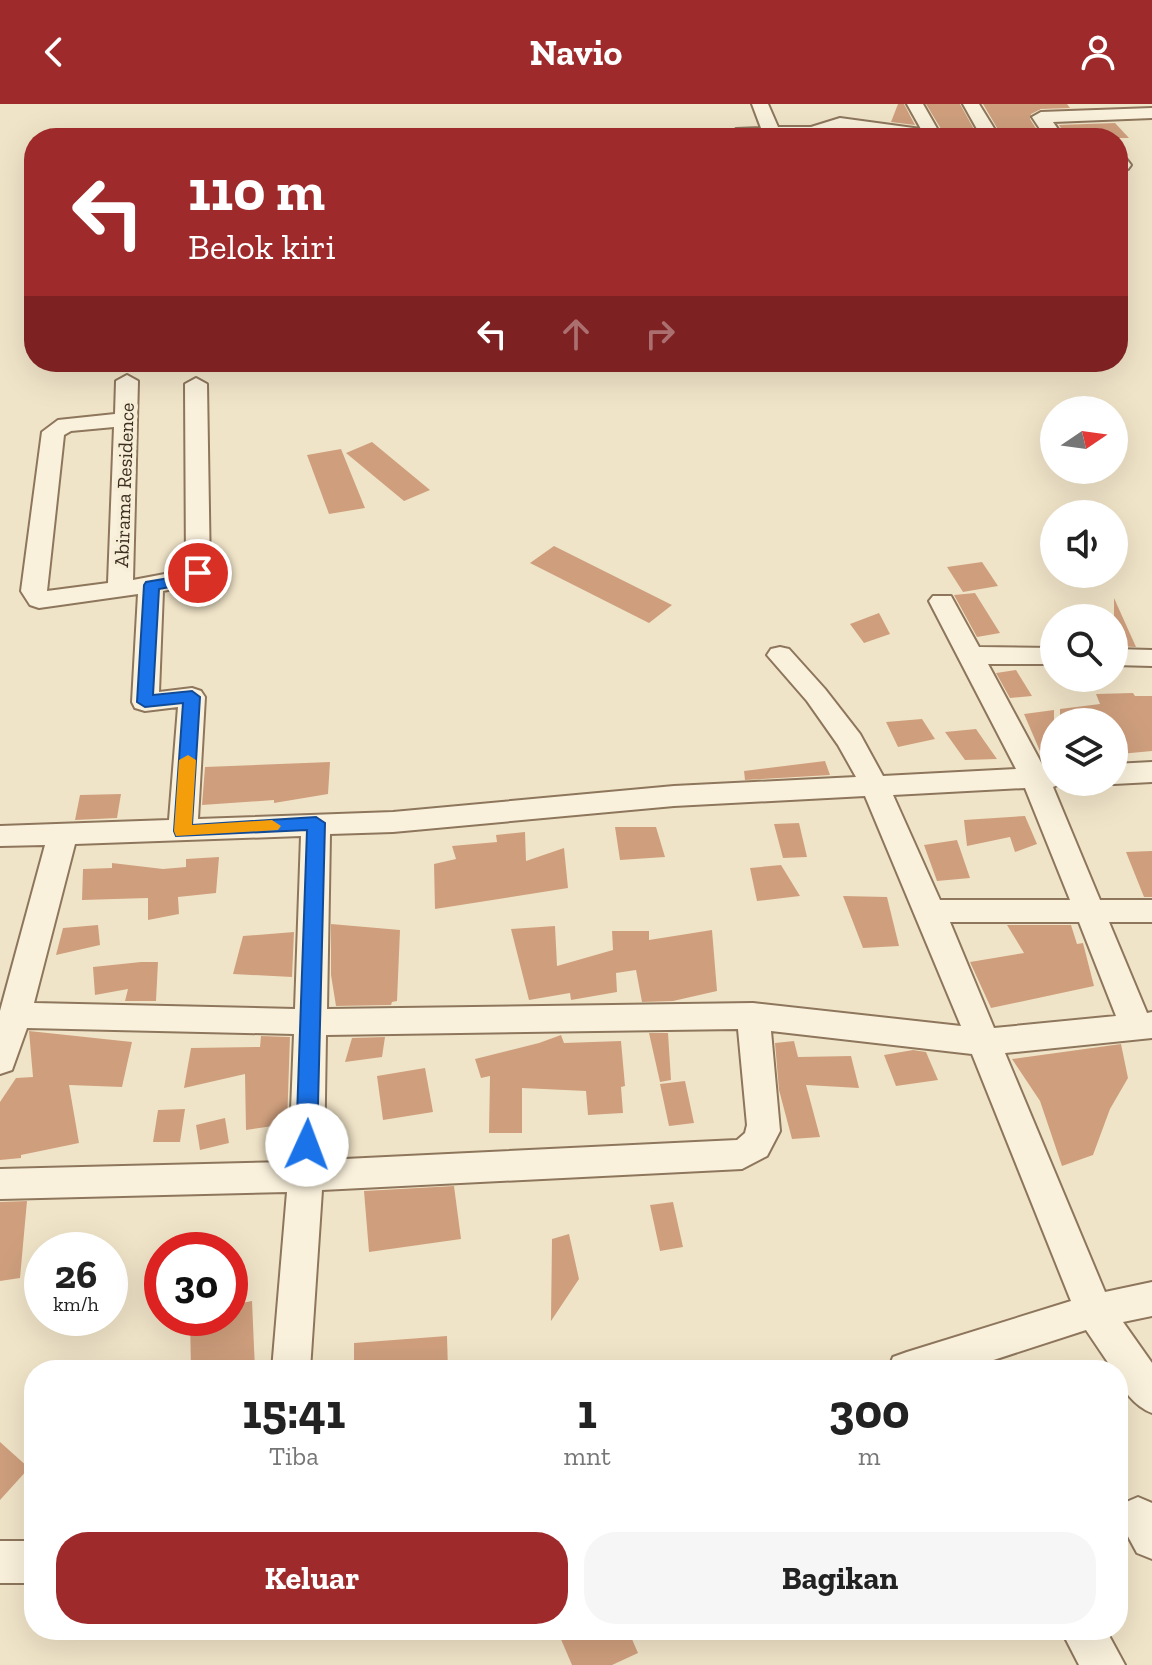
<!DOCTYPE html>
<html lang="id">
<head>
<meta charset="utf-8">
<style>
	body { margin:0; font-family:"Zilla Slab",serif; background:#f6f6f6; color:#222; height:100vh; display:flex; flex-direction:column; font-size:30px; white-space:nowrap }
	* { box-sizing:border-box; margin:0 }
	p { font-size:26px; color:#767676 }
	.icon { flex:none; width:44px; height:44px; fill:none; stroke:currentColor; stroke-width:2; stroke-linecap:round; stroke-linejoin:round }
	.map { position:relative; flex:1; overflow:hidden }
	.details { position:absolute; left:24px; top:1256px; width:1104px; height:280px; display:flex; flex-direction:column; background:#fff; border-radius:32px; box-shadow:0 8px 32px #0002 }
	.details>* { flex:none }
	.guide { position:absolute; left:24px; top:24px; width:1104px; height:244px; border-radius:32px; box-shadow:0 8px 32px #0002; background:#9e2a2b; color:#fff; overflow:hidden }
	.needle { width:52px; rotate:77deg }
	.tools { position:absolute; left:1040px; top:292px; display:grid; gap:16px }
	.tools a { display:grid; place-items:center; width:88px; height:88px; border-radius:50%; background:#fff; box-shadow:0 8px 32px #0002; font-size:40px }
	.speed { position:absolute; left:24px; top:1128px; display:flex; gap:16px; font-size:40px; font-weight:700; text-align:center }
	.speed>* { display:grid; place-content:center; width:104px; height:104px; border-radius:50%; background:#fff; box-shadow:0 8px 32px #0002; line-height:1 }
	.speed small { font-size:20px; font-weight:400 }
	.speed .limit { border:12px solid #d22; background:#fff; color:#111 }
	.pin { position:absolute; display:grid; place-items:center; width:68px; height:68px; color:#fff; margin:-34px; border:4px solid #fff; border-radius:50%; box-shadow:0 2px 8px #0007 }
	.me { position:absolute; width:88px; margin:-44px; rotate:2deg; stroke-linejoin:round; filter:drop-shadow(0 0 6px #0008) }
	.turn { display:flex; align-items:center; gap:28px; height:168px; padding:0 32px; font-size:36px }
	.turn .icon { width:104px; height:104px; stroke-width:2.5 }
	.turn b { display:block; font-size:56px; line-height:68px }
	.lanes { display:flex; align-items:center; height:76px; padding:0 32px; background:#0003; justify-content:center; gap:40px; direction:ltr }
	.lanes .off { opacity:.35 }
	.eta { display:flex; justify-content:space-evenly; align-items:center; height:136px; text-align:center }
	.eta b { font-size:48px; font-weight:700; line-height:56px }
	.cta { display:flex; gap:16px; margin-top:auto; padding:16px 32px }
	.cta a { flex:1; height:92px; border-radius:32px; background:#9e2a2b; color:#fff; font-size:32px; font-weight:700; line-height:92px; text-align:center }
	.cta a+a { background:#f6f6f6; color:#222 }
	header { display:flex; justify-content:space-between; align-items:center; height:104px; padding:0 32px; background:#9e2a2b; color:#fff; font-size:36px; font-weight:700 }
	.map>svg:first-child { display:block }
	.building { fill:#cf9f7d }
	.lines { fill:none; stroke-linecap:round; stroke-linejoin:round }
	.minor-casing { stroke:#8d765c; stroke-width:4 }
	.minor { fill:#faf1dc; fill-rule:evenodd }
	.route { fill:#1a73e8; stroke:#114b97; stroke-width:2 }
	.slow { fill:#f59e0b }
	.labels { text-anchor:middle; stroke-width:8; stroke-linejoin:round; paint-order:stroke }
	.far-street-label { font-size:20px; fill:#3d2e20; stroke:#f7eed8 }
</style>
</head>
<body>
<header><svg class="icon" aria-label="back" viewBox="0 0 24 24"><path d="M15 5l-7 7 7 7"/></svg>Navio<svg class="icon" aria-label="person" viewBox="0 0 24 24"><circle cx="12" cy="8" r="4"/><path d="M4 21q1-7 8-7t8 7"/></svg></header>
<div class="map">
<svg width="1152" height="1561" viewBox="0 0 1152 1561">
	<rect width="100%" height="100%" fill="#f0e4c8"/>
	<g class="building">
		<polygon points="898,0 904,0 915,21 891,18"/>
		<polygon points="926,0 960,0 975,27 954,28 941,25"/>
		<polygon points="983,0 1067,0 1070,4 1041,5 1031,10 1030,15 1042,34 1003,34"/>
		<polygon points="1115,19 1129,34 1067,34 1059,21"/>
		<polygon points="372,338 430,386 404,397 346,349"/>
		<polygon points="341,345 365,404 329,410 307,351"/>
		<polygon points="554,442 672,501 649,519 530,459"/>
		<polygon points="982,458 998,482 963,488 947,463"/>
		<polygon points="975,489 1000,529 977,533 954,491"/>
		<polygon points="1114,494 1136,543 1114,542"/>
		<polygon points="879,509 890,530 864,539 850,520"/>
		<polygon points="1016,566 1032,592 1010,594 996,569"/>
		<polygon points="1133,589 1135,592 1152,592 1152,647 1120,650 1119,646 1114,647 1114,618 1060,618 1060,605 1100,600 1096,590"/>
		<polygon points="1054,606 1054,660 1046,661 1024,610"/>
		<polygon points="922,615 935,635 898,643 886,618"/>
		<polygon points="976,625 985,638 997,655 965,656 945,628"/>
		<polygon points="825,657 830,671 745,676 744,667"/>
		<polygon points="330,658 328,690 274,699 274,696 202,701 205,663"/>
		<polygon points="121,690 117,714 75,716 80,691"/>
		<polygon points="1025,712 1037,740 1015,748 1010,733 967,742 964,716"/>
		<polygon points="799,719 807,753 783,754 774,720"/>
		<polygon points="615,723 656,723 665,753 620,756"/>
		<polygon points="525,728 526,757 564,744 568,784 435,805 434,760 456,755 452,742 497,738 496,731"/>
		<polygon points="957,736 970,774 937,777 924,741"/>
		<polygon points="1152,747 1152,793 1144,793 1126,748"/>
		<polygon points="219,753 216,789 178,793 179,810 148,816 148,794 82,796 83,765 112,764 112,759 163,765 186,763 186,755"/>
		<polygon points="781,761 800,792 757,797 750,764"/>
		<polygon points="843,792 887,793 899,842 863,844"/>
		<polygon points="331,820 400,826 397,897 392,898 391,901 336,902 331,871"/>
		<polygon points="98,821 100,841 56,851 63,824"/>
		<polygon points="1007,821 1071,821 1077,840 1083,839 1094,882 991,904 970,858 1024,849"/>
		<polygon points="555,822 557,862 613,846 612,827 649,827 649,836 712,826 717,887 673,897 642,898 636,866 616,869 617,888 571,896 570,889 529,896 511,825"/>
		<polygon points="294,828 292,873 233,870 243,832"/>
		<polygon points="141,858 158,858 156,897 125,897 128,885 95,891 93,863"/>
		<polygon points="29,927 132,938 122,983 69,981 79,1039 21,1051 21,1054 0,1056 0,998 16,974 33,973"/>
		<polygon points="649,929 668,929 671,976 660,978"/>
		<polygon points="561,931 564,939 621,937 625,982 621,983 623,1009 588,1011 586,987 522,984 522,1029 489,1029 490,972 481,974 475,955 539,939"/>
		<polygon points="261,932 290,933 287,1020 246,1026 245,970 184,984 191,944 260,943"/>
		<polygon points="385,933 382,953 345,958 352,934"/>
		<polygon points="794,937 798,953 851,952 859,984 806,981 820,1033 792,1035 779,986 775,939"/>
		<polygon points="1121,940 1128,974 1110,1005 1093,1051 1062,1062 1040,997 1012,955"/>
		<polygon points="913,946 926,948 938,976 896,982 884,951"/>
		<polygon points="425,964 433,1008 383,1016 377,972"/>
		<polygon points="685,977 694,1019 669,1022 660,980"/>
		<polygon points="185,1005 180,1038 153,1038 158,1006"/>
		<polygon points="225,1014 229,1039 200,1046 196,1021"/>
		<polygon points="454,1082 461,1135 369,1148 364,1087"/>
		<polygon points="27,1097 20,1174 0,1177 0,1098"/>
		<polygon points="673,1098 683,1143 660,1147 650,1101"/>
		<polygon points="569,1130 579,1175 551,1217 552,1135"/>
		<polygon points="252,1197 255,1266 191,1266 190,1214 230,1214 230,1201"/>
		<polygon points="447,1232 448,1266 354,1266 354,1239"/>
		<polygon points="0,1338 29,1364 0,1396"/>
		<polygon points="557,1526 628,1526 638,1549 612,1561 572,1561"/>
	</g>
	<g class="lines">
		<g class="minor-casing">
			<g id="minor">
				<polygon points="752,0 768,0 778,23 811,23 840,14 921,25 907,0 923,0 939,28 951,30 954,34 909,34 841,24 822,31 823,34 736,33 733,29 736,25 761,24"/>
				<polygon points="963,0 979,0 1000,34 982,34"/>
				<polygon points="1152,4 1152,14 1053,18 1064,34 1046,34 1032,13 1041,8"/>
				<polygon points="1118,51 1124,52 1131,61 1128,65 1118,67"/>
				<path d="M127 271 138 277 133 476 186 466 185 280 196 274 207 280 210 469 194 481 163 487 159 588 192 584 201 587 205 593 198 715 393 708 674 682 856 673 838 641 807 597 767 551 771 545 780 543 789 545 825 585 860 630 883 672 1016 665 929 497 933 492H951L979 543 1054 544V560H988L1044 664 1054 663V678H1065L1053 683 1100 796H1152V818H1109L1147 909 1152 908V934L1005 949 1105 1188 1152 1178V1212L1123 1218 1152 1259V1309C1136 1303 1118 1284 1118 1266H1113L1086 1226 963 1266H888L893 1253 907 1248 1071 1197 972 950 771 927 780 1027 767 1052 742 1065 322 1086 310 1266H272L287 1088 0 1095V1065L289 1058 294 930 27 924 12 966 0 970V907L45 741 0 742V722L169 716 178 603 145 607 135 604 132 598 138 490 39 504 30 501 21 487 42 328 58 316 115 310 116 277ZM114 323 108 479 47 487 64 331 71 327ZM1025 684 1070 796H940L893 691ZM865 692 961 922 753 899 327 905 330 730 393 728 674 702ZM301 732 295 905 34 899 75 740ZM950 818H1079L1116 912 994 924ZM738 925 747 1021 745 1029 737 1036 324 1056 326 931Z"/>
				<polygon points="1114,545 1152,546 1152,562 1114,561"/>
				<polygon points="1152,658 1152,678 1114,680 1108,678 1114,678 1114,660"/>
				<polygon points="1138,1393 1152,1399 1152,1455 1137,1449 1118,1414 1124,1399"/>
				<rect x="0" y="1437" width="34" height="42"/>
				<polygon points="1061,1526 1106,1526 1125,1561 1079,1561"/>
			</g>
		</g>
		<use href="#minor" class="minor"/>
	</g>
	<polygon class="route" points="198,464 206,469 191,479 159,485 153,591 192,587 200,593 192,721 316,713 325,719 317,1041 314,1047 307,1049 299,1047 296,1041 307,726 176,732 174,727 183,599 145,603 137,598 144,481 146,478 181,472"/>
	<polygon class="slow" points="188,651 196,656 192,721 272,716 281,722 278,726 176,732 174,727 179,656"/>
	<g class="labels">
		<g class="far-street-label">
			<text transform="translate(124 381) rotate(-88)" y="7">Abirama Residence</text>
		</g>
	</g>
</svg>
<div class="tools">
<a><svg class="needle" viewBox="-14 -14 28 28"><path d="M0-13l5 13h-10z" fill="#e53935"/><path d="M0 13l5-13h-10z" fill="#767676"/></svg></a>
<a><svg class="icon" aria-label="sound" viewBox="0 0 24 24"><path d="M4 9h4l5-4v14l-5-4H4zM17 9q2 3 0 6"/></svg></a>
<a><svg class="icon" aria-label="search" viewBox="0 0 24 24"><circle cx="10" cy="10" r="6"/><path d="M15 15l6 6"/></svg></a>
<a><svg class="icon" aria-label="layers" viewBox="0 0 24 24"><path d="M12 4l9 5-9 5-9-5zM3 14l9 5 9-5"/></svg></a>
</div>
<div class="speed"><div>26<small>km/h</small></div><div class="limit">30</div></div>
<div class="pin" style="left:198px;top:469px;background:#d93025"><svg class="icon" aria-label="arrive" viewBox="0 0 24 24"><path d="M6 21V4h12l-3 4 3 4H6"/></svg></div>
<svg class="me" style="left:307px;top:1041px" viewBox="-20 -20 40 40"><circle r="19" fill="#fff"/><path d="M0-13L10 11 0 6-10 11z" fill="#1a73e8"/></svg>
<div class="guide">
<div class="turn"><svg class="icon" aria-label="left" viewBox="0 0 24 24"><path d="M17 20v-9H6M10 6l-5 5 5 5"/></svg><div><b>110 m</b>Belok kiri</div></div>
<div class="lanes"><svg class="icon" aria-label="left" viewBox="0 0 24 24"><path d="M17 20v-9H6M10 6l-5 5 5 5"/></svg><svg class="icon off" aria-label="ahead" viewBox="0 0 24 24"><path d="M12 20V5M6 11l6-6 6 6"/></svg><svg class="icon off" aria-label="right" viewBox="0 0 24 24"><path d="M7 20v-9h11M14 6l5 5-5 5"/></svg></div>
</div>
<section class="details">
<div class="eta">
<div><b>15:41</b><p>Tiba</p></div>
<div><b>1</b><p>mnt</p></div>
<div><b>300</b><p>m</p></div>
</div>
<div class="cta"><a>Keluar</a><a>Bagikan</a></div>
</section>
</div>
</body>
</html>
